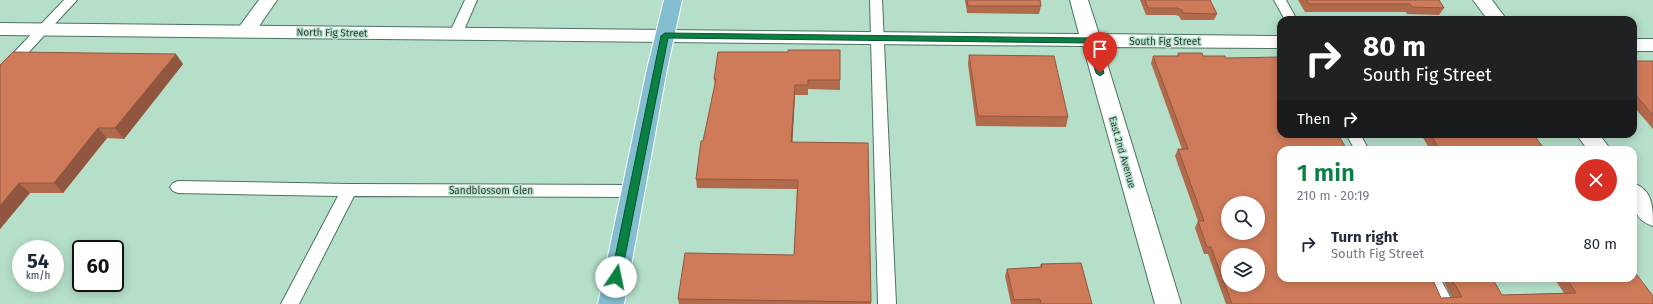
<!DOCTYPE html>
<html lang="en">
<head>
<meta charset="utf-8">
<style>
	body { margin:0; font-family:"Fira Sans",sans-serif; background:#f6f6f7; color:#1f2937; height:100vh; display:flex; flex-direction:column; font-size:15px; white-space:nowrap }
	* { box-sizing:border-box; margin:0 }
	p { font-size:13px; color:#747a83 }
	.icon { flex:none; width:22px; height:22px; fill:none; stroke:currentColor; stroke-width:2; stroke-linecap:round; stroke-linejoin:round }
	.map { position:relative; flex:1; overflow:hidden }
	.sheet { position:absolute; left:1277px; top:146px; width:360px; height:136px; display:flex; flex-direction:column; background:#fff; border-radius:12px; box-shadow:0 2px 10px #0003 }
	.sheet>* { flex:none }
	.banner { position:absolute; left:1277px; top:16px; width:360px; height:122px; border-radius:12px; box-shadow:0 2px 10px #0003; background:#202124; color:#fff; overflow:hidden }
	.buttons { position:absolute; left:1221px; top:196px; display:grid; gap:8px }
	.buttons a { display:grid; place-items:center; width:44px; height:44px; border-radius:50%; background:#fff; box-shadow:0 2px 10px #0003; font-size:20px }
	.speed { position:absolute; left:12px; top:240px; display:flex; gap:8px; font-size:20px; font-weight:700; text-align:center }
	.speed>* { display:grid; place-content:center; width:52px; height:52px; border-radius:50%; background:#fff; box-shadow:0 2px 10px #0003; line-height:1 }
	.speed small { font-size:10px; font-weight:400 }
	.speed .limit { border:2px solid #111; border-radius:6px; background:#fff; color:#111 }
	.pin { position:absolute; display:grid; place-items:center; width:34px; height:34px; color:#fff; margin:-41px -17px; border-radius:50% 50% 50% 0; rotate:-45deg; box-shadow:0 0 4px #0007 }
	.pin .icon { rotate:45deg }
	.me { position:absolute; width:44px; margin:-22px; rotate:11deg; stroke-linejoin:round; filter:drop-shadow(0 0 3px #0008) }
	.turn { display:flex; align-items:center; gap:14px; height:84px; padding:0 20px; font-size:18px }
	.turn .icon { width:52px; height:52px; stroke-width:2.5 }
	.turn b { display:block; font-size:28px; line-height:34px }
	.then { display:flex; align-items:center; height:38px; padding:0 20px; background:#0003; gap:8px; font-size:15px }
	.round { display:grid; place-items:center; flex:none; width:42px; height:42px; border-radius:21px; background:#f6f6f7 }
	.summary { display:flex; align-items:center; justify-content:space-between; height:68px; padding:0 20px }
	h1 { font-size:24px; font-weight:600; line-height:30px; color:#0b8043 }
	ul { padding:0; list-style:none }
	li { display:flex; align-items:center; gap:12px; height:60px; padding:0 20px }
	li div { flex:1 }
	li b { display:block; font-size:15px }
	li em { font-style:normal }
	.map>svg:first-child { display:block }
	.lines { fill:none; stroke-linecap:round; stroke-linejoin:round }
	.lane-casing { stroke:#4c7360; stroke-width:2 }
	.street-casing { stroke:#4c7360; stroke-width:2 }
	.secondary-casing { stroke:#4c7360; stroke-width:2 }
	.primary-casing { stroke:#fff; stroke-width:2 }
	.lane { fill:#fff; fill-rule:evenodd }
	.street { fill:#fff; fill-rule:evenodd }
	.secondary { fill:#fff; fill-rule:evenodd }
	.primary { fill:#83bed0; fill-rule:evenodd }
	.wall { fill:#b26a4d }
	.shaded-wall { fill:#91563f }
	.building { fill:#cf7b5a; stroke:#91563f; fill-rule:evenodd }
	.route { fill:#0b8043; stroke:#07532c }
	.labels { text-anchor:middle; stroke-width:3; stroke-linejoin:round; paint-order:stroke }
	.street-label { font-size:10px; fill:#304139; stroke:#b5dfc9 }
</style>
</head>
<body>
<div class="map">
<svg width="1653" height="304" viewBox="0 0 1653 304">
	<rect width="100%" height="100%" fill="#b5dfc9"/>
	<g class="lines">
		<g class="lane-casing">
			<g id="lane">
				<polygon points="64,0 77,0 5,78 0,80 0,67"/>
				<polygon points="465,0 477,0 461,37 456,38 451,37 449,34"/>
				<polygon points="870,0 882,0 896,304 878,304"/>
				<polygon points="1274,0 1286,0 1297,20 1285,20"/>
				<polygon points="1346,134 1360,134 1369,150 1355,150"/>
				<polygon points="178,181 349,184 633,185 639,187 641,191 639,195 633,197 354,196 299,304 281,304 338,196 178,193 173,191 170,187 173,183"/>
				<polygon points="1423,278 1440,278 1454,304 1436,304"/>
			</g>
		</g>
		<g class="street-casing">
			<g id="street">
				<polygon points="259,0 277,0 253,35 246,37 239,35 236,31"/>
				<polygon points="1070,0 1088,0 1099,34 1281,36 1281,48 1102,47 1181,304 1155,304 1083,46 665,42 658,40 655,36 658,32 665,30 1079,34"/>
				<polygon points="1473,0 1492,0 1507,20 1488,20"/>
				<rect x="1633" y="39" width="20" height="12"/>
				<polygon points="1576,134 1599,134 1611,150 1588,150"/>
				<path d="M1633 183C1653 190 1653 207 1653 226 1631 219 1633 202 1633 183Z"/>
			</g>
		</g>
		<g class="secondary-casing">
			<polygon id="secondary" points="0,23 665,30 672,32 675,36 672,40 665,42 0,35"/>
		</g>
		<g class="primary-casing">
			<polygon id="primary" points="664,0 682,0 667,69 624,304 598,304 647,69"/>
		</g>
		<use href="#lane" class="lane"/>
		<use href="#street" class="street"/>
		<use href="#secondary" class="secondary"/>
		<use href="#primary" class="primary"/>
	</g>
	<g class="wall">
		<polygon points="965,0 1040,0 1041,6 1039,14 967,13"/>
		<polygon points="1140,0 1210,0 1217,14 1214,20 1181,20 1179,16 1175,15 1146,15"/>
		<polygon points="1298,0 1439,0 1444,8 1439,15 1407,14 1406,12 1305,12"/>
		<polygon points="840,50 840,90 808,89 808,95 795,95 792,142 871,302 871,304 679,304 678,299 794,255 797,189 697,188 696,179 715,86 714,79 788,52"/>
		<polygon points="1178,53 1203,56 1281,150 1441,298 1452,298 1442,278 1492,278 1502,295 1564,293 1554,278 1633,278 1653,304 1226,304 1208,254 1204,254 1195,228 1198,221 1175,156 1178,149 1182,149 1151,63 1153,56 1177,56"/>
		<polygon points="969,55 1068,117 1066,127 976,126 968,64"/>
		<polygon points="1633,61 1653,61 1653,129 1633,106"/>
		<polygon points="183,64 124,139 107,138 63,193 30,193 0,229 0,65"/>
		<polygon points="1421,134 1533,134 1545,150 1430,150"/>
		<polygon points="1041,264 1092,304 1011,304 1005,276 1007,269 1040,267"/>
	</g>
	<g class="shaded-wall">
		<polygon points="176,54 183,64 124,139 115,128"/>
		<polygon points="795,85 795,95 792,151 791,142"/>
		<polygon points="98,128 107,138 63,193 54,183"/>
		<polygon points="19,183 30,193 0,229 0,206"/>
	</g>
	<g class="building">
		<polygon points="967,0 1040,0 1041,6 968,6"/>
		<polygon points="1145,0 1210,0 1217,14 1183,13 1182,10 1177,8 1148,8"/>
		<polygon points="1306,0 1439,0 1444,8 1412,7 1410,4 1309,4"/>
		<polygon points="788,50 840,50 840,80 808,80 808,85 795,85 791,142 868,143 871,302 678,299 685,253 794,255 798,180 696,179 701,141 703,141 716,79 714,79 718,52 788,52"/>
		<polygon points="13,52 176,54 115,128 98,128 54,183 19,183 0,206 0,65"/>
		<path d="M1178 53H1202L1203 56H1225L1226 58 1281 57V134H1338L1347 150H1281V278H1432L1441 298 1462 297 1451 278H1492L1502 295 1576 293 1566 278H1633V275H1637L1653 296V304H1232L1211 247H1207L1198 221H1204L1178 149H1188L1153 56H1179ZM1228 203H1258V233H1228ZM1228 255H1258V285H1228Z"/>
		<polygon points="969,55 1054,56 1068,117 978,116"/>
		<polygon points="1633,61 1653,61 1653,115 1633,92"/>
		<polygon points="1430,134 1533,134 1545,150 1440,150"/>
		<polygon points="1081,263 1092,304 1041,304 1040,299 1014,300 1007,269 1042,267 1041,264"/>
	</g>
	<polygon class="route" points="665,33 1090,38 1094,40 1104,73 1100,76 1096,73 1087,43 668,38 621,277 620,280 616,281 612,280 611,277 661,36"/>
	<g class="labels">
		<g class="street-label">
			<text transform="translate(332 32) rotate(1)" y="4">North Fig Street</text>
			<text x="1165" y="45">South Fig Street</text>
			<text transform="translate(1123 152) rotate(74)" y="4">East 2nd Avenue</text>
			<text x="491" y="194">Sandblossom Glen</text>
		</g>
	</g>
</svg>
<div class="buttons">
<a><svg class="icon" aria-label="search" viewBox="0 0 24 24"><circle cx="10" cy="10" r="6"/><path d="M15 15l6 6"/></svg></a>
<a><svg class="icon" aria-label="layers" viewBox="0 0 24 24"><path d="M12 4l9 5-9 5-9-5zM3 14l9 5 9-5"/></svg></a>
</div>
<div class="speed"><div>54<small>km/h</small></div><div class="limit">60</div></div>
<div class="pin" style="left:1100px;top:73px;background:#d93025"><svg class="icon" aria-label="arrive" viewBox="0 0 24 24"><path d="M6 21V4h12l-3 4 3 4H6"/></svg></div>
<svg class="me" style="left:616px;top:277px" viewBox="-20 -20 40 40"><circle r="19" fill="#fff"/><path d="M0-13L10 11 0 6-10 11z" fill="#0b8043"/></svg>
<div class="banner">
<div class="turn"><svg class="icon" aria-label="right" viewBox="0 0 24 24"><path d="M7 20v-9h11M14 6l5 5-5 5"/></svg><div><b>80 m</b>South Fig Street</div></div>
<div class="then">Then<svg class="icon" aria-label="right" viewBox="0 0 24 24"><path d="M7 20v-9h11M14 6l5 5-5 5"/></svg></div>
</div>
<section class="sheet">
<div class="summary"><div><h1>1 min</h1><p>210 m · 20:19</p></div><a class="round" style="background:#d93025;color:#fff"><svg class="icon" aria-label="close" viewBox="0 0 24 24"><path d="M6 6l12 12M18 6L6 18"/></svg></a></div>
<ul>
<li><svg class="icon" aria-label="right" viewBox="0 0 24 24"><path d="M7 20v-9h11M14 6l5 5-5 5"/></svg><div><b>Turn right</b><p>South Fig Street</p></div><em>80 m</em></li>
</ul>
</section>
</div>
</body>
</html>
